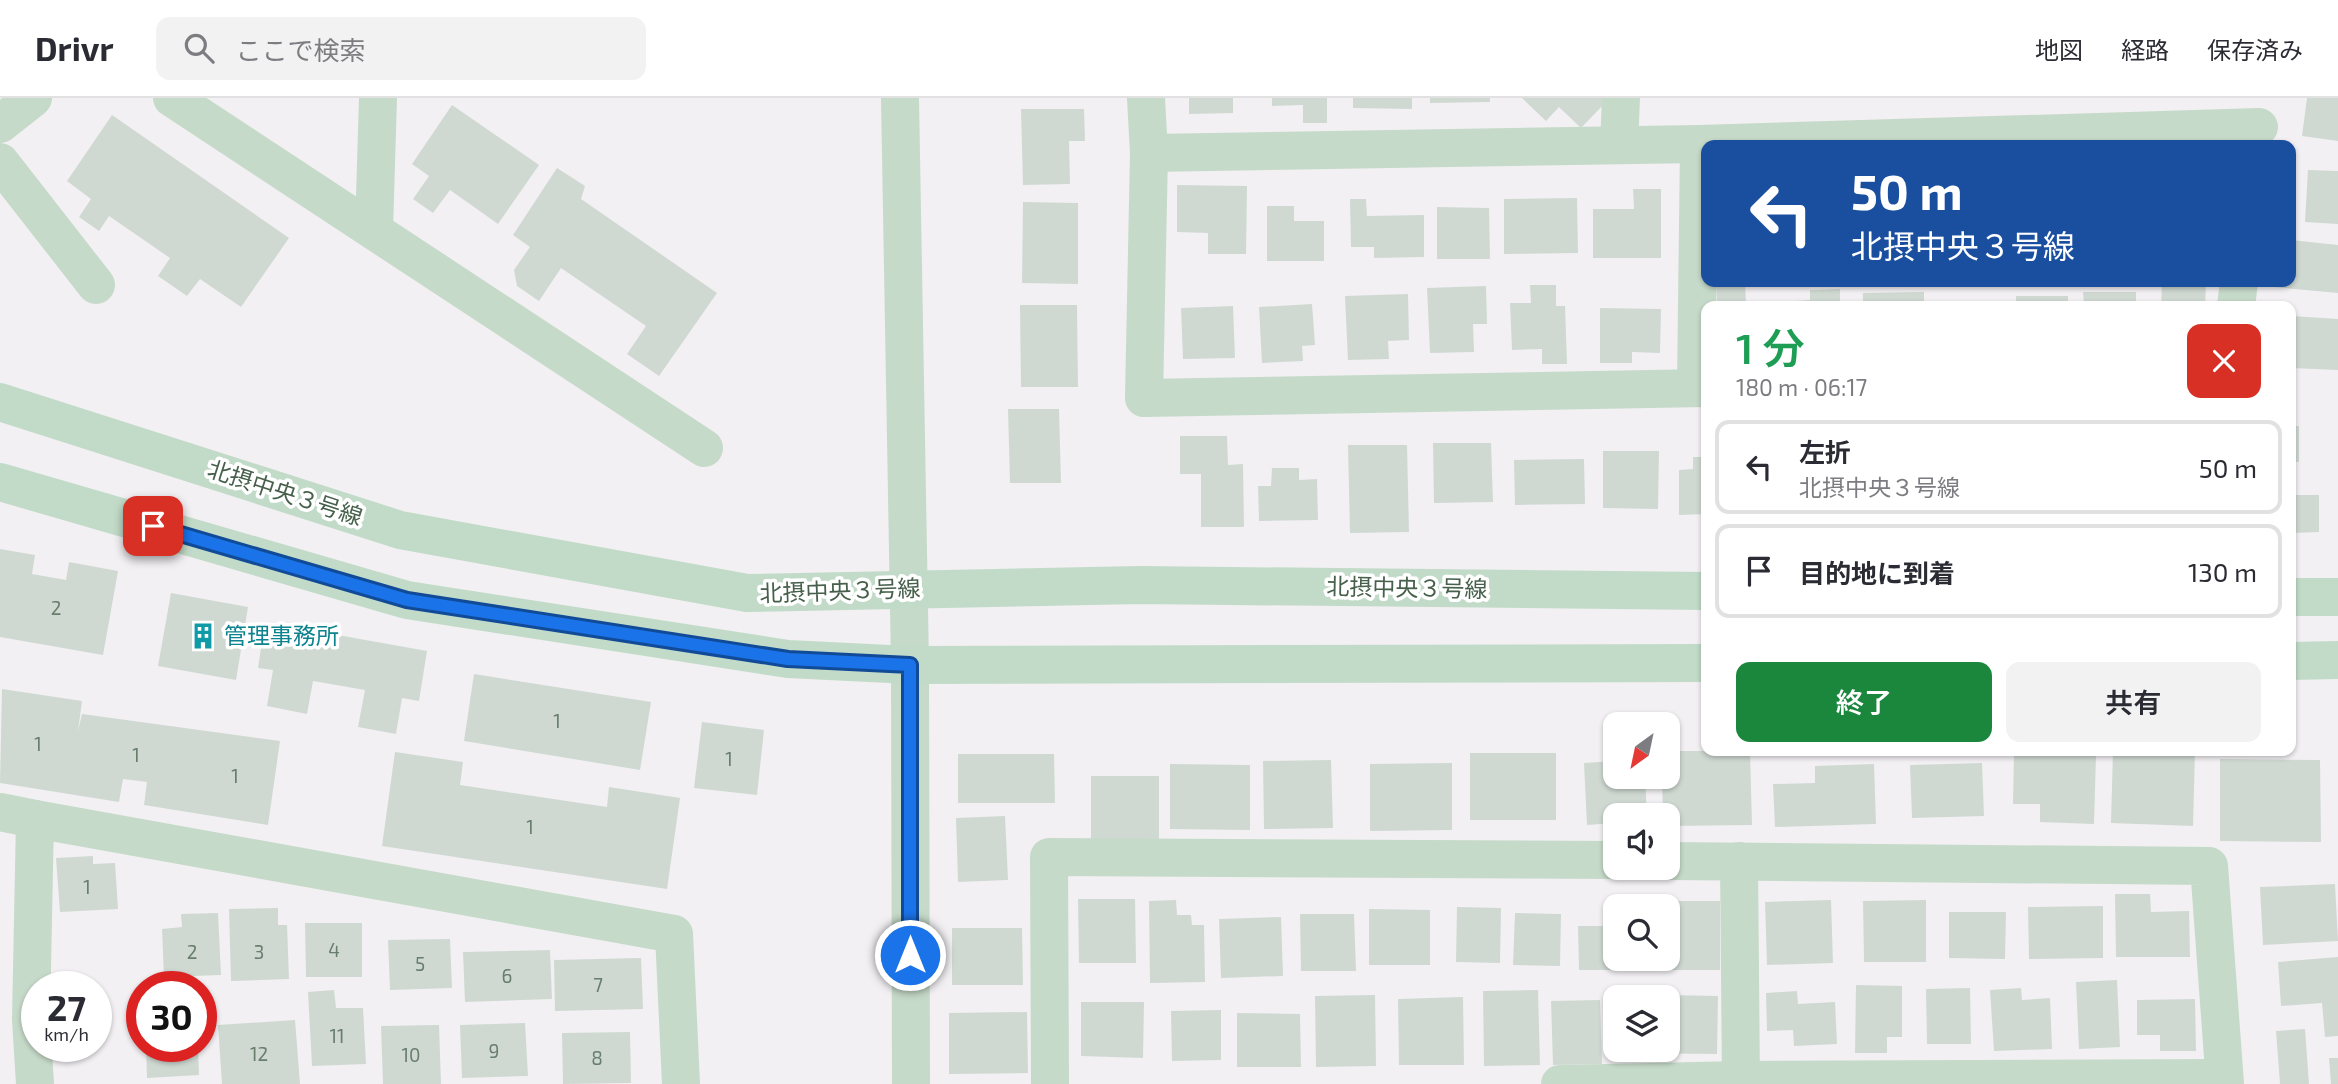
<!DOCTYPE html>
<html lang="ja">
<head>
<meta charset="utf-8">
<style>
	body { margin:0; font-family:"Exo 2","Noto Sans JP",sans-serif; background:#f2f2f3; color:#2b2b33; height:100vh; display:flex; flex-direction:column; font-size:26px; white-space:nowrap }
	* { box-sizing:border-box; margin:0 }
	p { font-size:23px; color:#7c7c81 }
	.icon { flex:none; width:38px; height:38px; fill:none; stroke:currentColor; stroke-width:2; stroke-linecap:round; stroke-linejoin:round }
	.map { position:relative; flex:1; overflow:hidden }
	.drawer { position:absolute; left:1701px; top:203px; width:595px; height:455px; display:flex; flex-direction:column; background:#fff; border-radius:14px; box-shadow:0 2px 5px #0004 }
	.drawer>* { flex:none }
	.hud { position:absolute; left:1701px; top:42px; width:595px; height:147px; border-radius:14px; box-shadow:0 2px 5px #0004; background:#1a4fa0; color:#fff; overflow:hidden }
	.needle { width:46px; rotate:213deg }
	.tools { position:absolute; left:1603px; top:614px; display:grid; gap:14px }
	.tools a { display:grid; place-items:center; width:77px; height:77px; border-radius:14px; background:#fff; box-shadow:0 2px 5px #0004; font-size:35px }
	.speed { position:absolute; left:21px; top:873px; display:flex; gap:14px; font-size:35px; font-weight:700; text-align:center }
	.speed>* { display:grid; place-content:center; width:91px; height:91px; border-radius:50%; background:#fff; box-shadow:0 2px 5px #0004; line-height:1 }
	.speed small { font-size:18px; font-weight:400 }
	.speed .limit { border:10px solid #d22; background:#fff; color:#111 }
	.pin { position:absolute; display:grid; place-items:center; width:60px; height:60px; color:#fff; margin:-30px; border-radius:14px; box-shadow:0 4px 10px #0006 }
	.me { position:absolute; width:77px; margin:-38px; rotate:0deg; stroke-linejoin:round; filter:drop-shadow(0 0 5px #0008) }
	.turn { display:flex; align-items:center; gap:24px; height:147px; padding:0 35px; font-size:32px }
	.turn .icon { width:91px; height:91px; stroke-width:2.5 }
	.turn b { display:block; font-size:49px; line-height:60px }
	.round { display:grid; place-items:center; flex:none; width:74px; height:74px; border-radius:14px; background:#f2f2f3 }
	.head { display:flex; align-items:center; justify-content:space-between; height:119px; padding:0 35px }
	h1 { font-size:42px; font-weight:600; line-height:52px; color:#1e9e55 }
	.button { display:flex; gap:14px; margin-top:auto; padding:14px 35px }
	.button a { flex:1; height:80px; border-radius:14px; background:#1b873d; color:#fff; font-size:28px; font-weight:600; line-height:80px; text-align:center }
	.button a+a { background:#f2f2f3; color:#2b2b33 }
	ul { padding:0; list-style:none }
	li { display:flex; align-items:center; gap:21px; height:94px; margin:0 14px 10px; padding:0 21px; border:4px solid #e1e1e2; border-radius:14px }
	li div { flex:1 }
	li b { display:block; font-size:26px }
	li em { font-style:normal }
	header { display:flex; align-items:center; gap:42px; box-sizing:border-box; height:98px; padding:0 35px; background:#fff; border-bottom:2px solid #e1e1e2 }
	header strong { font-size:33px }
	nav { display:flex; gap:38px; margin-inline-start:auto; font-size:24px }
	.search { width:490px; height:63px; background:#f2f2f3; display:flex; align-items:center; gap:18px; box-sizing:border-box; padding:0 24px; border-radius:14px; color:#7c7c81; font-size:26px }
	.map>svg:first-child { display:block }
	.building { fill:#cfd9d2 }
	.lines { fill:none; stroke-linecap:round; stroke-linejoin:round }
	.street { stroke:#c6dac9; stroke-width:38 }
	.secondary { stroke:#c2dbc8; stroke-width:38 }
	.route-casing { stroke:#114b97; stroke-width:18 }
	.route { stroke:#1a73e8; stroke-width:12 }
	.labels { text-anchor:middle; stroke-width:7; stroke-linejoin:round; paint-order:stroke }
	.number-label { font-size:19px; fill:#687e6d }
	.street-label { font-size:23px; fill:#46604b; stroke:#fff }
	.culture-label { font-size:23px; fill:#0d838f; stroke:#fff; text-anchor:start }
</style>
</head>
<body>
<header>
<strong>Drivr</strong>
<div class="search"><svg class="icon" aria-label="search" viewBox="0 0 24 24"><circle cx="10" cy="10" r="6"/><path d="M15 15l6 6"/></svg>ここで検索</div>
<nav><a>地図</a><a>経路</a><a>保存済み</a></nav>
</header>
<div class="map">
<svg width="2338" height="986" viewBox="0 0 2338 986">
	<rect width="100%" height="100%" fill="#f2f0f3"/>
	<g class="building">
		<polygon points="1189,0 1233,0 1233,15 1189,16"/>
		<polygon points="1272,0 1327,0 1327,25 1303,25 1303,7 1272,8"/>
		<polygon points="1353,0 1412,0 1412,11 1353,10"/>
		<polygon points="1430,0 1490,0 1490,4 1430,5"/>
		<polygon points="1522,0 1606,0 1608,2 1581,30 1559,9 1546,23"/>
		<polygon points="2307,0 2338,0 2338,43 2302,38"/>
		<polygon points="452,7 539,67 498,126 450,92 433,115 413,101 429,78 412,66"/>
		<polygon points="1021,11 1084,11 1085,43 1069,43 1070,86 1023,87"/>
		<polygon points="112,17 289,140 241,209 200,181 187,198 158,178 170,160 109,118 99,133 79,119 91,101 67,83"/>
		<polygon points="557,70 585,88 581,101 717,195 659,278 627,256 646,228 561,170 539,203 517,188 514,172 530,149 513,137"/>
		<polygon points="2308,72 2338,73 2338,126 2305,124"/>
		<polygon points="1177,87 1247,88 1246,156 1208,156 1208,135 1177,134"/>
		<polygon points="1633,91 1661,91 1661,160 1593,160 1593,111 1634,111"/>
		<polygon points="1577,100 1578,155 1504,156 1504,101"/>
		<polygon points="1350,101 1366,101 1367,118 1424,117 1424,159 1374,160 1374,149 1351,149"/>
		<polygon points="1023,104 1078,105 1078,186 1022,185"/>
		<polygon points="1267,108 1294,108 1294,123 1324,123 1324,163 1267,163"/>
		<polygon points="1437,109 1489,110 1490,161 1437,161"/>
		<polygon points="2291,142 2338,147 2338,195 2274,189 2275,184 2291,184"/>
		<polygon points="1716,184 1745,184 1746,206 1778,205 1778,208 1717,208"/>
		<polygon points="2162,184 2206,184 2205,208 2161,208"/>
		<polygon points="1530,187 1556,187 1556,208 1565,208 1567,266 1542,266 1542,251 1512,252 1510,205 1531,205"/>
		<polygon points="1486,188 1487,226 1473,226 1474,254 1430,255 1427,190"/>
		<polygon points="1840,191 1840,208 1796,208 1796,203 1810,202 1810,192"/>
		<polygon points="1924,194 1924,208 1863,208 1863,195"/>
		<polygon points="2083,194 2136,194 2136,208 2084,208"/>
		<polygon points="1408,196 1409,242 1388,243 1389,261 1348,262 1345,198"/>
		<rect x="2016" y="198" width="52" height="10"/>
		<polygon points="1998,203 1998,208 1937,208 1938,204"/>
		<polygon points="1312,206 1315,247 1302,248 1303,263 1262,265 1259,209"/>
		<polygon points="1020,207 1077,207 1078,289 1021,289"/>
		<polygon points="1233,208 1235,260 1183,261 1181,210"/>
		<polygon points="1600,210 1661,211 1660,255 1632,254 1632,265 1600,265"/>
		<polygon points="2291,218 2338,221 2338,272 2291,270"/>
		<polygon points="1008,311 1059,311 1061,385 1010,385"/>
		<rect x="2291" y="328" width="8" height="36"/>
		<polygon points="1180,338 1227,338 1228,367 1243,366 1244,429 1201,429 1201,376 1180,376"/>
		<polygon points="1433,345 1491,345 1493,404 1434,405"/>
		<polygon points="1348,347 1407,347 1409,434 1350,435"/>
		<polygon points="1603,353 1659,353 1658,411 1603,410"/>
		<polygon points="1693,359 1706,359 1706,416 1679,417 1679,372 1693,371"/>
		<polygon points="1584,361 1585,406 1515,407 1514,362"/>
		<polygon points="1272,370 1299,370 1299,382 1317,381 1318,422 1259,423 1258,388 1271,388"/>
		<polygon points="2291,397 2319,397 2319,434 2291,435"/>
		<polygon points="0,451 35,457 32,476 66,482 69,464 118,473 103,557 0,539"/>
		<polygon points="171,495 248,509 236,582 158,568"/>
		<polygon points="265,524 427,553 419,603 402,600 396,636 358,629 365,592 313,583 307,616 267,608 273,572 258,570"/>
		<polygon points="474,576 651,604 640,672 464,643"/>
		<polygon points="2,591 82,603 78,633 82,616 280,643 268,727 144,707 147,684 123,681 119,704 0,685"/>
		<polygon points="702,624 764,632 757,697 694,690"/>
		<polygon points="1668,653 1750,653 1752,727 1668,728 1668,718 1663,718 1662,679 1668,679"/>
		<polygon points="2113,653 2195,653 2193,728 2111,725"/>
		<polygon points="395,654 463,664 460,687 607,709 609,689 680,700 667,791 382,748"/>
		<rect x="1470" y="655" width="86" height="67"/>
		<polygon points="2014,655 2096,657 2094,726 2040,724 2040,706 2013,706"/>
		<polygon points="958,656 1054,656 1055,705 958,705"/>
		<polygon points="2220,661 2320,662 2321,744 2220,743"/>
		<polygon points="1331,662 1333,730 1264,731 1263,663"/>
		<polygon points="1615,663 1615,679 1645,679 1647,718 1615,718 1615,725 1587,727 1584,665"/>
		<polygon points="1452,665 1452,732 1370,733 1370,666"/>
		<polygon points="1982,665 1984,718 1912,720 1910,667"/>
		<polygon points="1170,666 1250,667 1250,732 1170,731"/>
		<polygon points="1874,666 1876,726 1775,729 1773,686 1815,685 1815,668"/>
		<polygon points="1091,678 1159,678 1159,742 1091,741"/>
		<polygon points="1005,718 1008,782 958,784 956,720"/>
		<polygon points="93,758 93,766 115,765 118,811 60,814 56,760"/>
		<polygon points="2335,786 2338,843 2263,847 2260,789"/>
		<polygon points="2115,796 2150,796 2151,814 2189,813 2190,859 2116,859"/>
		<polygon points="1078,801 1135,801 1136,865 1079,865"/>
		<polygon points="1176,802 1177,817 1191,817 1192,827 1204,827 1205,884 1150,885 1149,803"/>
		<polygon points="1831,802 1833,865 1767,867 1765,804"/>
		<polygon points="1926,802 1926,864 1864,864 1863,803"/>
		<polygon points="1655,803 1720,803 1720,872 1655,872 1655,861 1668,861 1668,808 1655,808"/>
		<polygon points="2103,808 2103,860 2029,861 2028,809"/>
		<polygon points="1457,809 1501,810 1500,865 1456,864"/>
		<polygon points="278,810 278,827 287,827 289,881 231,883 229,811"/>
		<polygon points="1369,811 1430,812 1430,867 1369,867"/>
		<polygon points="1949,814 2006,814 2005,861 1949,860"/>
		<polygon points="218,815 221,877 164,879 162,831 182,829 181,816"/>
		<polygon points="1515,815 1561,816 1560,868 1513,867"/>
		<polygon points="1300,816 1354,816 1356,873 1301,873"/>
		<polygon points="1281,819 1283,878 1221,880 1219,821"/>
		<polygon points="305,825 362,825 362,879 306,879"/>
		<polygon points="1578,828 1615,828 1615,861 1636,861 1636,872 1579,872"/>
		<polygon points="952,830 1022,830 1023,887 952,887"/>
		<polygon points="450,841 452,890 390,892 388,842"/>
		<polygon points="550,852 552,901 465,904 463,854"/>
		<polygon points="2338,859 2338,938 2325,939 2322,905 2281,908 2278,864"/>
		<polygon points="641,860 643,911 555,913 554,862"/>
		<polygon points="2117,882 2120,949 2079,951 2076,884"/>
		<polygon points="1856,887 1902,888 1902,939 1887,939 1887,955 1855,955"/>
		<polygon points="1970,890 1971,946 1927,946 1926,891"/>
		<polygon points="2021,890 2022,902 2050,900 2052,951 1994,953 1990,892"/>
		<polygon points="334,892 336,910 363,910 366,966 312,968 308,894"/>
		<polygon points="1538,892 1540,967 1484,968 1483,893"/>
		<polygon points="1797,893 1798,906 1835,904 1837,946 1794,948 1793,932 1767,933 1766,895"/>
		<polygon points="1375,897 1376,968 1316,969 1315,898"/>
		<polygon points="1668,897 1718,898 1717,956 1628,955 1628,952 1668,952"/>
		<polygon points="1463,899 1464,967 1399,967 1398,901"/>
		<polygon points="2195,901 2196,953 2160,953 2160,937 2137,937 2137,902"/>
		<polygon points="1600,902 1602,966 1553,967 1551,903"/>
		<polygon points="1081,904 1144,904 1143,960 1081,958"/>
		<polygon points="1221,912 1221,962 1172,963 1171,913"/>
		<polygon points="1027,914 1028,975 949,976 949,915"/>
		<polygon points="1237,915 1300,916 1301,969 1237,969"/>
		<polygon points="295,922 300,986 222,986 218,927"/>
		<polygon points="525,925 528,978 462,980 460,927"/>
		<polygon points="439,927 441,986 383,986 381,928"/>
		<polygon points="2305,931 2309,986 2280,986 2276,933"/>
		<polygon points="630,934 631,985 563,986 562,935"/>
		<polygon points="146,948 198,948 199,977 147,980"/>
		<polygon points="2329,960 2338,960 2338,986 2331,986"/>
	</g>
	<g class="lines">
		<g class="street">
			<polyline points="172,0 704,350"/>
			<polyline points="900,0 910,567 911,986"/>
			<polyline points="1146,0 1149,55 1144,300 1706,290"/>
			<polyline points="0,26 33,0"/>
			<polyline points="1619,47 1621,0"/>
			<polyline points="1149,55 1699,46 2259,29"/>
			<polyline points="0,64 96,187"/>
			<polyline points="374,132 378,0"/>
			<polyline points="2236,208 2239,184"/>
			<polyline points="1696,290 1699,46"/>
			<polyline points="0,714 35,721"/>
			<polyline points="1668,763 2209,768 2225,986"/>
			<polyline points="1739,763 1741,986"/>
			<polyline points="35,986 31,921 35,721 674,836 681,986"/>
			<polyline points="1050,986 1049,759 1615,762"/>
			<polyline points="1560,986 1741,982 2224,980"/>
		</g>
		<g class="secondary">
			<polyline points="0,304 400,432 747,495 1141,487 1706,493"/>
			<polyline points="0,384 407,502 788,561 910,567 1706,565"/>
			<polyline points="2291,499 2338,499"/>
			<polyline points="2291,563 2338,562"/>
		</g>
	</g>
	<g class="lines">
		<g class="route-casing">
			<polyline id="route" points="153,428 407,502 788,561 910,567 910,857"/>
		</g>
		<use href="#route" class="route"/>
	</g>
	<defs>
		<g id="building-bare" transform="scale(2.1)"><path d="M-4-6H4V6H1V3H-1V6H-4ZM-2.5-4.3h1.7v1.8h-1.7ZM.8-4.3h1.7v1.8H.8ZM-2.5-1h1.7V.8h-1.7ZM.8-1h1.7V.8H.8Z" fill="#0f9aa8" stroke="#fff" stroke-width="2.5" paint-order="stroke"/></g>
	</defs>
	<g fill-rule="evenodd">
		<use href="#building-bare" x="203" y="538"/>
	</g>
	<g class="labels">
		<g class="number-label">
			<text x="56" y="517">2</text>
			<text x="557" y="630">1</text>
			<text x="38" y="653">1</text>
			<text x="136" y="664">1</text>
			<text x="729" y="668">1</text>
			<text x="235" y="685">1</text>
			<text x="530" y="736">1</text>
			<text x="87" y="796">1</text>
			<text x="334" y="859">4</text>
			<text x="192" y="861">2</text>
			<text x="259" y="861">3</text>
			<text x="420" y="873">5</text>
			<text x="507" y="885">6</text>
			<text x="598" y="894">7</text>
			<text x="337" y="945">11</text>
			<text x="494" y="960">9</text>
			<text x="259" y="963">12</text>
			<text x="411" y="964">10</text>
			<text x="597" y="967">8</text>
		</g>
		<g class="street-label">
			<text transform="translate(285 395) rotate(18)" y="8">北摂中央３号線</text>
			<text transform="translate(1407 490) rotate(1)" y="8">北摂中央３号線</text>
			<text transform="translate(840 493) rotate(-2)" y="8">北摂中央３号線</text>
		</g>
		<g class="culture-label">
			<text x="224" y="546">管理事務所</text>
		</g>
	</g>
</svg>
<div class="tools">
<a><svg class="needle" viewBox="-14 -14 28 28"><path d="M0-13l5 13h-10z" fill="#e53935"/><path d="M0 13l5-13h-10z" fill="#7c7c81"/></svg></a>
<a><svg class="icon" aria-label="sound" viewBox="0 0 24 24"><path d="M4 9h4l5-4v14l-5-4H4zM17 9q2 3 0 6"/></svg></a>
<a><svg class="icon" aria-label="search" viewBox="0 0 24 24"><circle cx="10" cy="10" r="6"/><path d="M15 15l6 6"/></svg></a>
<a><svg class="icon" aria-label="layers" viewBox="0 0 24 24"><path d="M12 4l9 5-9 5-9-5zM3 14l9 5 9-5"/></svg></a>
</div>
<div class="speed"><div>27<small>km/h</small></div><div class="limit">30</div></div>
<div class="pin" style="left:153px;top:428px;background:#d93025"><svg class="icon" aria-label="arrive" viewBox="0 0 24 24"><path d="M6 21V4h12l-3 4 3 4H6"/></svg></div>
<svg class="me" style="left:910px;top:857px" viewBox="-20 -20 40 40"><circle r="17" fill="#1a73e8" stroke="#fff" stroke-width="3"/><path d="M0-11L8 9 0 5-8 9z" fill="#fff"/></svg>
<div class="hud">
<div class="turn"><svg class="icon" aria-label="left" viewBox="0 0 24 24"><path d="M17 20v-9H6M10 6l-5 5 5 5"/></svg><div><b>50 m</b>北摂中央３号線</div></div>
</div>
<section class="drawer">
<div class="head"><div><h1>1 分</h1><p>180 m · 06:17</p></div><a class="round" style="background:#d93025;color:#fff"><svg class="icon" aria-label="close" viewBox="0 0 24 24"><path d="M6 6l12 12M18 6L6 18"/></svg></a></div>
<ul>
<li><svg class="icon" aria-label="left" viewBox="0 0 24 24"><path d="M17 20v-9H6M10 6l-5 5 5 5"/></svg><div><b>左折</b><p>北摂中央３号線</p></div><em>50 m</em></li>
<li><svg class="icon" aria-label="arrive" viewBox="0 0 24 24"><path d="M6 21V4h12l-3 4 3 4H6"/></svg><div><b>目的地に到着</b></div><em>130 m</em></li>
</ul>
<div class="button"><a>終了</a><a>共有</a></div>
</section>
</div>
</body>
</html>
